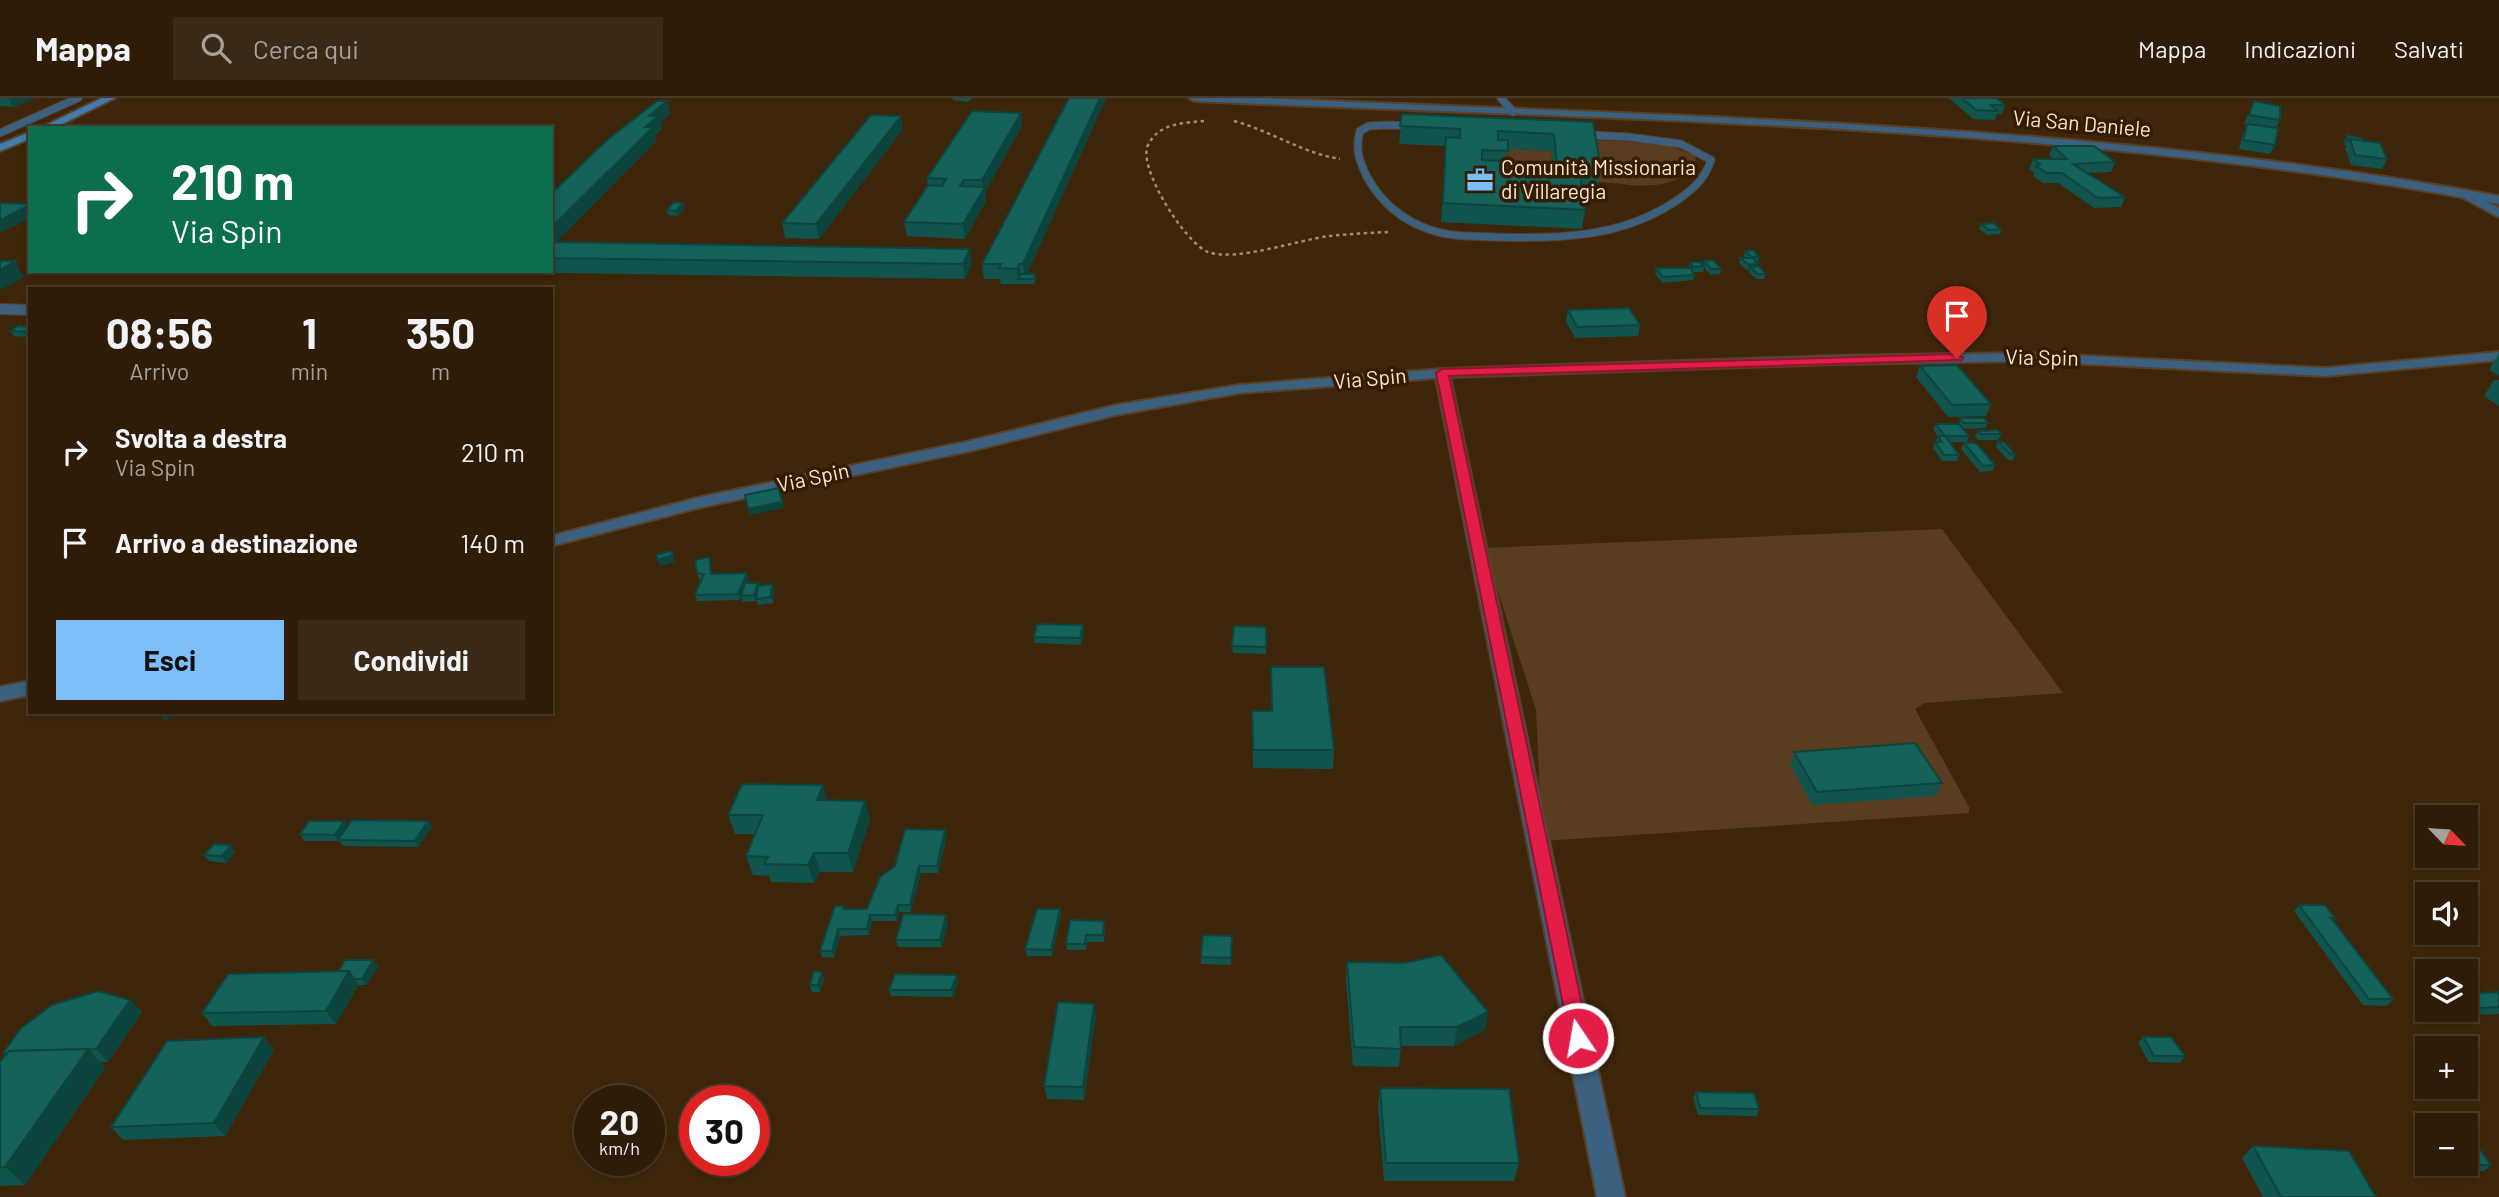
<!DOCTYPE html>
<html lang="it">
<head>
<meta charset="utf-8">
<style>
	body { margin:0; font-family:Barlow,sans-serif; background:#3a2916; color:#f1f3f6; height:100vh; display:flex; flex-direction:column; font-size:26px; white-space:nowrap }
	* { box-sizing:border-box; margin:0 }
	p { font-size:23px; color:#a7a19c }
	.icon { flex:none; width:38px; height:38px; fill:none; stroke:currentColor; stroke-width:2; stroke-linecap:round; stroke-linejoin:round }
	.map { position:relative; flex:1; overflow:hidden }
	.panel { position:absolute; left:28px; top:189px; width:525px; height:427px; display:flex; flex-direction:column; background:#2e1c08; border-radius:0px; box-shadow:0 4px 10px #0003,0 0 0 2px #493a29 }
	.panel>* { flex:none }
	.hud { position:absolute; left:28px; top:28px; width:525px; height:147px; border-radius:0px; box-shadow:0 4px 10px #0003,0 0 0 2px #493a29; background:#0b6e4f; color:#fff; overflow:hidden }
	.needle { width:46px; rotate:115deg }
	.fabs { position:absolute; left:2415px; top:707px; display:grid; gap:14px }
	.fabs a { display:grid; place-items:center; width:63px; height:63px; border-radius:0px; background:#2e1c08; box-shadow:0 4px 10px #0003,0 0 0 2px #493a29; font-size:35px }
	.speed { position:absolute; left:574px; top:987px; display:flex; gap:14px; font-size:35px; font-weight:700; text-align:center }
	.speed>* { display:grid; place-content:center; width:91px; height:91px; border-radius:50%; background:#2e1c08; box-shadow:0 4px 10px #0003,0 0 0 2px #493a29; line-height:1 }
	.speed small { font-size:18px; font-weight:400 }
	.speed .limit { border:10px solid #d22; background:#fff; color:#111 }
	.pin { position:absolute; display:grid; place-items:center; width:60px; height:60px; color:#fff; margin:-72px -30px; border-radius:50% 50% 50% 0; rotate:-45deg; box-shadow:0 0 7px #0007 }
	.pin .icon { rotate:45deg }
	.me { position:absolute; width:77px; margin:-38px; rotate:348deg; stroke-linejoin:round; filter:drop-shadow(0 0 5px #0008) }
	.turn { display:flex; align-items:center; gap:24px; height:147px; padding:0 28px; font-size:32px }
	.turn .icon { width:91px; height:91px; stroke-width:2.5 }
	.turn b { display:block; font-size:49px; line-height:60px }
	.eta { display:flex; justify-content:space-evenly; align-items:center; height:119px; text-align:center }
	.eta b { font-size:42px; font-weight:700; line-height:49px }
	.cta { display:flex; gap:14px; margin-top:auto; padding:14px 28px }
	.cta a { flex:1; height:80px; border-radius:0px; background:#7bbef8; color:#111; font-size:28px; font-weight:700; line-height:80px; text-align:center }
	.cta a+a { background:#3a2916; color:#f1f3f6 }
	ul { padding:0; list-style:none }
	li { display:flex; align-items:center; gap:21px; height:91px; padding:0 28px }
	li div { flex:1 }
	li b { display:block; font-size:26px }
	li em { font-style:normal }
	header { display:flex; align-items:center; gap:42px; box-sizing:border-box; height:98px; padding:0 35px; background:#2e1c08; border-bottom:2px solid #493a29 }
	header strong { font-size:33px }
	nav { display:flex; gap:38px; margin-inline-start:auto; font-size:24px }
	.search { width:490px; height:63px; background:#3a2916; display:flex; align-items:center; gap:18px; box-sizing:border-box; padding:0 24px; border-radius:0px; color:#a7a19c; font-size:26px }
	.map>svg:first-child { display:block }
	.green { fill:#5a3d20 }
	.lines { fill:none; stroke-linecap:round; stroke-linejoin:round }
	.service-far1-casing { stroke:#594127; stroke-width:9 }
	.service-casing { stroke:#594127; stroke-width:12 }
	.minor-casing { stroke:#594127; stroke-width:4 }
	.tertiary-casing { stroke:#594127; stroke-width:4 }
	.secondary-casing { stroke:#594127; stroke-width:4 }
	.path { stroke:#a38c75; stroke-width:2.5; stroke-dasharray:3.5 3.5; stroke-linecap:butt }
	.service-far1 { stroke:#3c607f; stroke-width:7 }
	.service { stroke:#3c607f; stroke-width:10 }
	.minor { fill:#3c607f; fill-rule:evenodd }
	.tertiary { fill:#3c607f; fill-rule:evenodd }
	.secondary { fill:#407cad; fill-rule:evenodd }
	.wall { fill:#11534d; fill-rule:evenodd }
	.shaded-wall { fill:#0e443e }
	.building { fill:#146159; stroke:#0e443e; stroke-width:2; fill-rule:evenodd }
	.route { fill:#e11d48; stroke:#92132f; stroke-width:2 }
	.labels { text-anchor:middle; stroke-width:7; stroke-linejoin:round; paint-order:stroke }
	.far-street-label { font-size:21px; fill:#fce6d2; stroke:#331c02 }
	.far-poi-label { font-size:21px; fill:#fce6d2; stroke:#331c02; text-anchor:start }
</style>
</head>
<body>
<header>
<strong>Mappa</strong>
<div class="search"><svg class="icon" aria-label="search" viewBox="0 0 24 24"><circle cx="10" cy="10" r="6"/><path d="M15 15l6 6"/></svg>Cerca qui</div>
<nav><a>Mappa</a><a>Indicazioni</a><a>Salvati</a></nav>
</header>
<div class="map">
<svg width="2499" height="1099" viewBox="0 0 2499 1099">
	<rect width="100%" height="100%" fill="#3e260b"/>
	<g class="green">
		<path d="M1590 42C1625 44 1664 42 1696 58L1694 70C1663 96 1635 86 1598 84Z"/>
		<polygon points="1496,50 1551,53 1555,84 1506,70"/>
		<polygon points="1942,431 2063,595 1924,605 1915,611 1969,709 1969,715 1542,743 1536,612 1484,450"/>
	</g>
	<g class="lines">
		<g class="service-far1-casing">
			<g id="service-far1">
				<polyline points="1501,0 1513,14"/>
				<path d="M1389 27 1629 39 1681 46 1711 62C1705 82 1690 94 1673 105 1619 140 1556 141 1494 139 1473 138 1451 139 1431 132 1403 123 1381 104 1367 79 1359 63 1355 50 1360 33L1369 28Z"/>
				<polyline points="0,35 78,0"/>
			</g>
		</g>
		<g class="service-casing">
			<polyline id="service" points="0,211 30,212"/>
		</g>
		<g class="minor-casing">
			<g id="minor">
				<polygon points="2456,92 2464,92 2499,110 2499,119 2456,96"/>
				<polygon points="2499,254 2499,262 2325,278 2026,263 1835,266 1450,279 1625,1099 1597,1099 1436,280 1239,295 1116,317 970,353 702,409 551,448 551,438 701,399 970,343 1116,307 1239,287 1442,271 1835,258 2026,255 2325,270"/>
				<polygon points="30,583 30,597 0,603 0,589"/>
			</g>
		</g>
		<g class="tertiary-casing">
			<path id="tertiary" d="M1189 0H1260C1674 19 2090 23 2499 98V106C2069 25 1630 23 1194 3Z"/>
		</g>
		<g class="secondary-casing">
			<g id="secondary">
				<polygon points="102,0 115,0 54,30 40,30"/>
				<polygon points="30,34 30,41 0,53 0,46"/>
			</g>
		</g>
		<g class="path">
			<path d="M1204 23C1183 25 1159 25 1148 47 1137 69 1185 145 1208 154 1236 164 1298 142 1329 138 1349 136 1368 135 1388 134"/>
			<path d="M1234 23C1271 33 1302 55 1340 61"/>
		</g>
		<use href="#service-far1" class="service-far1"/>
		<use href="#service" class="service"/>
		<use href="#minor" class="minor"/>
		<use href="#tertiary" class="tertiary"/>
		<use href="#secondary" class="secondary"/>
	</g>
	<g class="wall">
		<polygon points="0,0 35,0 13,9 0,8"/>
		<polygon points="953,0 973,0 968,4 953,2"/>
		<polygon points="1069,0 1106,0 1027,176 1035,176 1036,181 1034,186 1001,186 1000,181 984,181 982,166"/>
		<polygon points="1949,0 1996,0 2005,7 2002,16 1997,16 1995,22 1973,21"/>
		<polygon points="667,3 670,16 660,25 662,31 655,37 656,43 556,144 972,166 965,181 493,174 551,173 551,96"/>
		<polygon points="2254,3 2280,22 2276,30 2275,47 2270,56 2239,51 2243,35 2247,27 2244,26"/>
		<polygon points="1021,15 1022,28 985,94 986,103 965,141 907,138 904,124 928,87 927,80"/>
		<path d="M1402 16 1593 24 1601 71 1598 89 1581 88 1585 112 1582 131 1441 124 1445 48 1399 46ZM1508 51 1551 53 1553 66 1507 64Z"/>
		<polygon points="903,31 819,141 785,140 782,125"/>
		<polygon points="2347,37 2362,43 2387,61 2382,71 2351,67 2345,50 2347,47 2344,47 2345,42"/>
		<polygon points="2053,48 2115,64 2111,74 2087,75 2125,99 2121,109 2094,110 2058,85 2043,85 2033,78 2034,74 2029,71 2033,61 2053,61 2049,57"/>
		<polygon points="685,110 678,118 668,117 667,112"/>
		<polygon points="1981,126 2001,131 2000,136 1987,137 1979,131"/>
		<polygon points="1745,153 1759,159 1758,164 1757,164 1758,165 1757,168 1765,176 1764,181 1756,181 1749,174 1750,172 1748,173 1739,165 1740,160 1746,160 1744,158"/>
		<polygon points="1704,163 1721,171 1720,176 1710,177 1704,169 1703,174 1692,174 1694,177 1693,182 1662,185 1655,175 1656,170 1689,170 1690,164 1703,167"/>
		<polygon points="1568,212 1640,227 1638,238 1575,240 1566,223"/>
		<polygon points="30,229 30,239 14,238 10,233"/>
		<polygon points="2499,255 2499,278 2489,272"/>
		<polygon points="1920,268 1991,306 1986,318 1948,319 1916,279"/>
		<polygon points="2494,282 2499,282 2499,308 2484,298"/>
		<polygon points="1960,320 1988,325 1985,330 1963,331 1969,338 1967,344 1949,344 1959,357 1957,363 1942,363 1933,350 1938,338 1933,332 1936,326 1959,326"/>
		<polygon points="1978,333 2001,336 1998,342 1978,342 1975,339"/>
		<polygon points="1998,343 2015,356 2013,362 2008,362 1996,349"/>
		<polygon points="1964,345 1995,367 1992,373 1980,374 1961,351"/>
		<polygon points="709,459 712,476 748,482 747,485 758,485 759,488 772,486 774,492 773,505 758,507 756,501 756,503 743,504 741,499 740,502 697,503 695,497 701,482 699,482 697,475"/>
		<polygon points="1266,529 1266,556 1233,555 1232,548"/>
		<polygon points="1084,534 1081,547 1035,545 1034,539"/>
		<polygon points="1271,569 1334,652 1333,671 1253,670 1252,613 1271,613"/>
		<polygon points="1794,654 1942,685 1936,698 1812,707 1790,666"/>
		<polygon points="827,702 865,703 870,721 853,774 820,774 814,785 771,784 769,778 753,777 746,758 755,736 735,736 728,717"/>
		<polygon points="428,723 432,729 418,749 343,748 339,743 304,743 300,736"/>
		<polygon points="947,738 938,775 921,775 911,814 899,814 897,823 872,823 869,837 840,838 834,860 822,859 820,853 845,811 867,811 895,768"/>
		<polygon points="235,754 226,765 209,763 204,757"/>
		<polygon points="2299,807 2335,820 2333,823 2393,901 2387,908 2363,907 2294,813"/>
		<polygon points="1061,817 1052,858 1027,858 1025,851"/>
		<polygon points="948,824 942,849 898,849 896,842"/>
		<polygon points="1105,830 1104,844 1087,844 1086,852 1067,852 1066,846"/>
		<polygon points="1232,838 1231,867 1201,866 1201,859"/>
		<polygon points="1347,864 1488,914 1485,932 1454,948 1401,948 1399,969 1353,968 1346,883"/>
		<polygon points="378,869 366,887 358,887 336,926 212,928 202,915 338,874"/>
		<polygon points="824,881 820,894 812,894 810,887"/>
		<polygon points="958,883 953,899 891,898 889,892"/>
		<polygon points="2499,894 2499,916 2448,918 2442,912 2466,912 2466,896"/>
		<polygon points="142,914 108,964 100,964 105,970 25,1087 0,1088 0,964 5,957 3,955"/>
		<polygon points="1096,919 1084,1002 1047,1001 1044,988"/>
		<polygon points="2143,939 2185,958 2180,965 2149,964 2138,945"/>
		<polygon points="274,952 225,1038 123,1042 111,1029"/>
		<polygon points="1380,990 1519,1065 1514,1083 1384,1083 1378,1008"/>
		<polygon points="1696,994 1759,1011 1757,1018 1698,1017 1693,1000"/>
		<polygon points="2253,1048 2376,1099 2263,1099 2242,1060"/>
		<polygon points="2439,1066 2466,1066 2491,1067 2484,1073 2444,1073"/>
	</g>
	<g class="shaded-wall">
		<polygon points="8,0 35,0 13,9"/>
		<polygon points="1100,0 1106,0 1025,181 1023,166"/>
		<polygon points="667,3 670,16 660,25 662,31 655,37 656,43 551,150 551,130 645,29 649,18"/>
		<polygon points="1021,15 1022,28 985,94 986,103 965,141 963,126 983,92 982,82"/>
		<polygon points="901,18 903,31 819,141 816,126"/>
		<polygon points="683,105 685,110 678,118 676,113"/>
		<polygon points="30,107 30,120 0,135 0,122"/>
		<polygon points="970,151 972,166 965,181 963,166"/>
		<polygon points="15,163 24,179 0,192 0,172"/>
		<polygon points="1758,165 1757,170 1751,169 1750,172 1748,173 1749,167"/>
		<polygon points="1019,166 1021,181 1018,181 1017,171"/>
		<polygon points="779,390 784,410 750,417 748,411"/>
		<polygon points="673,457 675,464 660,468 658,462"/>
		<polygon points="747,475 748,482 740,502 738,496"/>
		<polygon points="758,485 759,491 756,503 754,497"/>
		<polygon points="772,486 774,492 773,505 771,499"/>
		<polygon points="1083,527 1084,534 1081,547 1080,540"/>
		<polygon points="165,614 191,614 164,622 159,616"/>
		<polygon points="823,687 828,706 817,702"/>
		<polygon points="865,703 870,721 853,774 848,755"/>
		<polygon points="344,723 348,730 339,743 335,737"/>
		<polygon points="428,723 432,729 418,749 415,743"/>
		<polygon points="945,732 947,738 938,775 937,768"/>
		<polygon points="231,747 235,754 226,765 222,758"/>
		<polygon points="814,755 820,774 814,785 808,767"/>
		<polygon points="919,768 921,775 911,814 910,807"/>
		<polygon points="898,807 899,814 897,823 895,817"/>
		<polygon points="1060,811 1061,817 1052,858 1051,852"/>
		<polygon points="870,817 872,823 869,837 867,831"/>
		<polygon points="946,817 948,824 942,849 940,842"/>
		<polygon points="838,831 840,838 834,860 832,853"/>
		<polygon points="373,862 378,869 366,887 362,881"/>
		<polygon points="349,873 358,886 336,926 326,913"/>
		<polygon points="822,874 824,881 820,894 818,887"/>
		<polygon points="957,877 958,883 953,899 951,892"/>
		<polygon points="130,902 142,914 108,964 96,951"/>
		<polygon points="1094,906 1096,919 1084,1002 1083,989"/>
		<polygon points="1488,914 1485,932 1454,948 1457,929"/>
		<polygon points="264,939 274,952 225,1038 214,1025"/>
		<polygon points="88,951 105,970 25,1087 5,1069"/>
	</g>
	<g class="building">
		<polygon points="1069,0 1100,0 1023,166 1019,166 1017,171 999,170 1001,166 982,166"/>
		<polygon points="1962,0 1996,0 2005,7 1991,7 1998,13 1976,12"/>
		<polygon points="657,3 667,3 649,18 658,18 645,29 653,29 551,130 551,96 607,42"/>
		<polygon points="2254,3 2280,8 2280,22 2249,17"/>
		<polygon points="972,13 1021,15 982,82 964,82 960,88 985,89 963,126 904,124 928,87 942,88 946,81 927,80"/>
		<path d="M1402 16 1593 24 1601 71 1579 70 1585 112 1443 105 1446 39 1460 40V31L1400 28ZM1498 33 1554 36 1557 66 1482 62V52L1508 53V42H1498Z"/>
		<polygon points="871,17 901,18 816,126 782,125"/>
		<polygon points="2247,26 2278,30 2275,47 2243,42"/>
		<polygon points="2347,37 2362,40 2362,43 2350,41 2350,43 2347,42"/>
		<polygon points="2350,41 2380,45 2387,61 2355,57"/>
		<polygon points="2053,48 2094,48 2115,64 2073,66 2125,99 2098,100 2062,75 2047,75 2036,68 2040,66 2033,61 2067,61"/>
		<polygon points="674,104 683,105 676,113 667,112"/>
		<polygon points="0,105 30,106 30,107 0,122"/>
		<polygon points="1993,125 2001,131 1989,132 1981,126"/>
		<polygon points="551,144 970,151 963,166 551,160"/>
		<polygon points="1753,152 1759,159 1752,159 1745,153"/>
		<polygon points="1740,160 1753,160 1758,165 1749,167"/>
		<polygon points="1713,162 1721,171 1711,171 1704,163"/>
		<polygon points="0,163 15,163 0,172"/>
		<polygon points="1690,164 1700,164 1704,168 1693,169"/>
		<polygon points="1759,168 1765,176 1757,176 1751,169"/>
		<polygon points="1656,170 1691,170 1694,177 1663,179"/>
		<polygon points="1021,176 1035,176 1033,181 1018,181"/>
		<polygon points="1629,210 1640,227 1577,229 1568,212"/>
		<polygon points="18,228 30,229 30,234 10,233"/>
		<polygon points="1957,267 1991,306 1952,307 1920,268"/>
		<polygon points="1960,320 1984,320 1988,325 1964,325"/>
		<polygon points="1936,326 1959,326 1969,338 1945,338"/>
		<polygon points="1998,332 2001,336 1981,336 1978,333"/>
		<polygon points="1938,338 1945,338 1959,357 1944,357 1935,344 1942,344"/>
		<polygon points="1998,343 2004,344 2015,356 2010,356"/>
		<polygon points="1964,345 1976,345 1995,367 1983,368"/>
		<polygon points="779,390 782,404 748,411 745,397"/>
		<polygon points="671,453 673,457 658,462 656,457"/>
		<polygon points="709,459 711,476 747,475 738,496 695,497 704,476 697,475 695,462"/>
		<polygon points="745,485 758,485 754,497 741,498"/>
		<polygon points="772,486 771,499 756,501 758,488"/>
		<polygon points="1037,526 1083,527 1080,540 1034,539"/>
		<polygon points="1234,528 1266,529 1266,549 1232,548"/>
		<polygon points="1271,569 1324,569 1334,652 1253,652 1252,613 1272,613"/>
		<polygon points="1915,645 1942,685 1817,694 1794,654"/>
		<polygon points="742,686 823,687 817,702 865,703 848,755 814,755 808,767 764,766 768,759 746,758 763,717 728,717"/>
		<polygon points="352,722 428,723 415,743 338,742"/>
		<polygon points="309,723 344,723 335,737 300,736"/>
		<polygon points="905,731 945,732 937,768 919,768 910,807 898,807 895,817 870,817 867,831 838,831 832,853 820,853 835,808 844,808 843,811 867,811 880,779 895,768"/>
		<polygon points="214,746 231,747 222,758 204,757"/>
		<polygon points="2299,807 2325,807 2335,820 2331,820 2393,901 2369,901"/>
		<polygon points="1037,811 1060,811 1051,852 1025,851"/>
		<polygon points="903,816 946,817 940,842 896,842"/>
		<polygon points="1070,822 1104,823 1103,837 1086,837 1085,846 1066,846"/>
		<polygon points="1203,837 1232,838 1231,860 1201,859"/>
		<polygon points="1441,857 1488,914 1457,929 1400,929 1401,951 1354,949 1347,864 1404,865"/>
		<polygon points="345,862 373,862 362,881 354,881 349,873 338,874"/>
		<polygon points="349,873 326,913 202,915 228,876"/>
		<polygon points="814,873 822,874 818,887 810,887"/>
		<polygon points="895,876 957,877 951,892 889,892"/>
		<polygon points="98,893 130,902 96,951 9,953 8,955 3,955 21,930 52,907"/>
		<polygon points="2499,894 2499,909 2466,911 2466,896"/>
		<polygon points="1058,904 1094,906 1083,989 1044,988"/>
		<polygon points="264,939 214,1025 111,1029 167,943"/>
		<polygon points="2143,939 2171,939 2185,958 2154,958"/>
		<polygon points="88,951 5,1069 0,1069 0,964 9,953"/>
		<polygon points="1380,990 1509,991 1519,1065 1386,1065"/>
		<polygon points="1696,994 1754,995 1759,1011 1700,1010"/>
		<polygon points="2253,1048 2349,1053 2376,1099 2281,1099"/>
		<polygon points="2466,1049 2478,1049 2491,1067 2451,1067 2450,1066 2466,1066"/>
	</g>
	<polygon class="route" points="1957,256 1963,260 1962,262 1449,278 1589,940 1586,946 1578,949 1571,946 1436,275 1442,271"/>
	<defs>
		<g id="office-bare" transform="scale(2.1)"><path d="M-6-3h4V-5.5h4V-3h4V5H-6ZM-1-4.5V-3h2v-1.5ZM-6 0V1H6V0Z" fill="#7bbef8" stroke="#331c02" stroke-width="2.5" paint-order="stroke"/></g>
	</defs>
	<g fill-rule="evenodd">
		<use href="#office-bare" x="1480" y="82"/>
	</g>
	<g class="labels">
		<g class="far-street-label">
			<text transform="translate(2082 26) rotate(5)" y="7">Via San Daniele</text>
			<text transform="translate(2042 260) rotate(1)" y="7">Via Spin</text>
			<text transform="translate(1370 281) rotate(-5)" y="7">Via Spin</text>
			<text transform="translate(813 380) rotate(-12)" y="7">Via Spin</text>
		</g>
		<g class="far-poi-label">
			<text x="1501" y="77">Comunità Missionaria<tspan x="1501" dy="24">di Villaregia</tspan></text>
		</g>
	</g>
</svg>
<div class="fabs">
<a><svg class="needle" viewBox="-14 -14 28 28"><path d="M0-13l5 13h-10z" fill="#e53935"/><path d="M0 13l5-13h-10z" fill="#a7a19c"/></svg></a>
<a><svg class="icon" aria-label="sound" viewBox="0 0 24 24"><path d="M4 9h4l5-4v14l-5-4H4zM17 9q2 3 0 6"/></svg></a>
<a><svg class="icon" aria-label="layers" viewBox="0 0 24 24"><path d="M12 4l9 5-9 5-9-5zM3 14l9 5 9-5"/></svg></a>
<a>+</a>
<a>−</a>
</div>
<div class="speed"><div>20<small>km/h</small></div><div class="limit">30</div></div>
<div class="pin" style="left:1957px;top:260px;background:#d93025"><svg class="icon" aria-label="arrive" viewBox="0 0 24 24"><path d="M6 21V4h12l-3 4 3 4H6"/></svg></div>
<svg class="me" style="left:1578px;top:940px" viewBox="-20 -20 40 40"><circle r="17" fill="#e11d48" stroke="#fff" stroke-width="3"/><path d="M0-11L8 9 0 5-8 9z" fill="#fff"/></svg>
<div class="hud">
<div class="turn"><svg class="icon" aria-label="right" viewBox="0 0 24 24"><path d="M7 20v-9h11M14 6l5 5-5 5"/></svg><div><b>210 m</b>Via Spin</div></div>
</div>
<section class="panel">
<div class="eta">
<div><b>08:56</b><p>Arrivo</p></div>
<div><b>1</b><p>min</p></div>
<div><b>350</b><p>m</p></div>
</div>
<ul>
<li><svg class="icon" aria-label="right" viewBox="0 0 24 24"><path d="M7 20v-9h11M14 6l5 5-5 5"/></svg><div><b>Svolta a destra</b><p>Via Spin</p></div><em>210 m</em></li>
<li><svg class="icon" aria-label="arrive" viewBox="0 0 24 24"><path d="M6 21V4h12l-3 4 3 4H6"/></svg><div><b>Arrivo a destinazione</b></div><em>140 m</em></li>
</ul>
<div class="cta"><a>Esci</a><a>Condividi</a></div>
</section>
</div>
</body>
</html>
